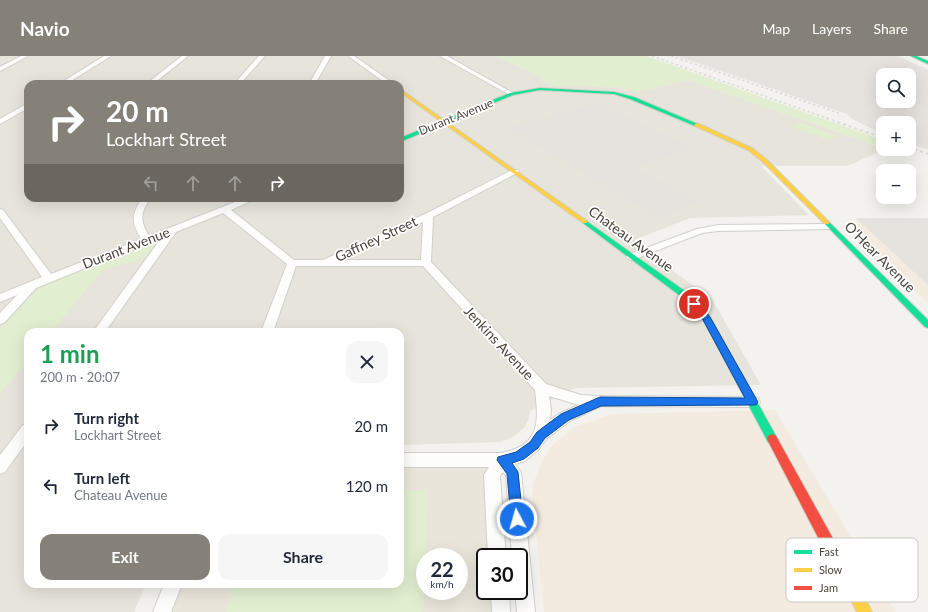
<!DOCTYPE html>
<html lang="en">
<head>
<meta charset="utf-8">
<style>
	body { margin:0; font-family:Lato,sans-serif; background:#f6f6f7; color:#1f2937; height:100vh; display:flex; flex-direction:column; font-size:15px; white-space:nowrap }
	* { box-sizing:border-box; margin:0 }
	p { font-size:13px; color:#747a83 }
	.icon { flex:none; width:22px; height:22px; fill:none; stroke:currentColor; stroke-width:2; stroke-linecap:round; stroke-linejoin:round }
	.map { position:relative; flex:1; overflow:hidden }
	.panel { position:absolute; left:24px; top:272px; width:380px; height:260px; display:flex; flex-direction:column; background:#fff; border-radius:12px; box-shadow:0 4px 16px #0002 }
	.panel>* { flex:none }
	.top-card { position:absolute; left:24px; top:24px; width:380px; height:122px; border-radius:12px; box-shadow:0 4px 16px #0002; background:#868178; color:#fff; overflow:hidden }
	.controls { position:absolute; left:876px; top:12px; display:grid; gap:8px }
	.controls a { display:grid; place-items:center; width:40px; height:40px; border-radius:8px; background:#fff; box-shadow:0 4px 16px #0002; font-size:20px }
	.speed { position:absolute; left:416px; top:492px; display:flex; gap:8px; font-size:20px; font-weight:700; text-align:center }
	.speed>* { display:grid; place-content:center; width:52px; height:52px; border-radius:50%; background:#fff; box-shadow:0 4px 16px #0002; line-height:1 }
	.speed small { font-size:10px; font-weight:400 }
	.speed .limit { border:2px solid #111; border-radius:6px; background:#fff; color:#111 }
	.pin { position:absolute; display:grid; place-items:center; width:34px; height:34px; color:#fff; margin:-17px; border:2px solid #fff; border-radius:50%; box-shadow:0 1px 4px #0007 }
	.me { position:absolute; width:44px; margin:-22px; rotate:354deg; stroke-linejoin:round; filter:drop-shadow(0 0 3px #0008) }
	.turn { display:flex; align-items:center; gap:14px; height:84px; padding:0 16px; font-size:18px }
	.turn .icon { width:52px; height:52px; stroke-width:2.5 }
	.turn b { display:block; font-size:28px; line-height:34px }
	.lanes { display:flex; align-items:center; height:38px; padding:0 16px; background:#0003; justify-content:center; gap:20px; direction:ltr }
	.lanes .off { opacity:.35 }
	.round { display:grid; place-items:center; flex:none; width:42px; height:42px; border-radius:12px; background:#f6f6f7 }
	.headline { display:flex; align-items:center; justify-content:space-between; height:68px; padding:0 16px }
	h1 { font-size:24px; font-weight:700; line-height:30px; color:#1e9e55 }
	.primary-button { display:flex; gap:8px; margin-top:auto; padding:8px 16px }
	.primary-button a { flex:1; height:46px; border-radius:12px; background:#868178; color:#fff; font-size:16px; font-weight:700; line-height:46px; text-align:center }
	.primary-button a+a { background:#f6f6f7; color:#1f2937 }
	ul { padding:0; list-style:none }
	li { display:flex; align-items:center; gap:12px; height:60px; padding:0 16px }
	li div { flex:1 }
	li b { display:block; font-size:15px }
	li em { font-style:normal }
	header { display:flex; align-items:center; gap:24px; box-sizing:border-box; height:56px; padding:0 20px; background:#868178; color:#fff }
	header strong { font-size:19px }
	nav { display:flex; gap:22px; margin-inline-start:auto; font-size:14px }
	.map>svg:first-child { display:block }
	.residential { fill:#e7e4dc; fill-rule:evenodd }
	.commercial { fill:#f3ebdf }
	.industrial { fill:#e6e2de; fill-rule:evenodd }
	.education { fill:#eae5da; fill-rule:evenodd }
	.green { fill:#e1eecf }
	.parking { fill:#e6e3df }
	.lines { fill:none; stroke-linecap:round; stroke-linejoin:round }
	.street-casing { stroke:#d2d0cb; stroke-width:2 }
	.fast-casing { stroke:#d3cfc5; stroke-width:2 }
	.slow-casing { stroke:#d3cfc5; stroke-width:2 }
	.jam-casing { stroke:#d3cfc5; stroke-width:2 }
	.street { fill:#fdfdfc; fill-rule:evenodd }
	.fast { fill:#16e098; fill-rule:evenodd }
	.slow { fill:#ffcf43; fill-rule:evenodd }
	.jam { fill:#f24e42; fill-rule:evenodd }
	.rail-far1 { stroke:#dbdbda; stroke-width:1.5; stroke-dasharray:2.5 2.5; stroke-linecap:butt }
	.rail { stroke:#dbdbda; stroke-width:2; stroke-dasharray:3 3; stroke-linecap:butt }
	.route { fill:#1a73e8; stroke:#114b97 }
	.labels { text-anchor:middle; stroke-width:3.5; stroke-linejoin:round; paint-order:stroke }
	.far-street-label { font-size:12px; fill:#4b4439; stroke:#fff }
	.street-label { font-size:14px; fill:#4b4439; stroke:#fff }
	.key { fill:#fff; stroke:#c9c7c4; stroke-width:1 }
	.key-label { font-size:11px; fill:#4b4439 }
</style>
</head>
<body>
<header>
<strong>Navio</strong>
<nav><a>Map</a><a>Layers</a><a>Share</a></nav>
</header>
<div class="map">
<svg width="928" height="556" viewBox="0 0 928 556">
	<rect width="100%" height="100%" fill="#f4f2ee"/>
	<path class="residential" d="M0 0H495L534 17 552 30H592L619 32 637 36 688 24 886 93 847 110H761L809 159 690 162 634 184 659 205 712 243 761 329 575 332 530 355 529 363 524 372 511 382 500 386 400 389V276H28V528H146L134 556H0ZM28 28H400V142H28Z"/>
	<g class="commercial">
		<polygon points="856,162 928,162 928,247 858,180"/>
		<polygon points="775,354 896,556 544,556 532,437 535,423 542,405 551,390 573,372 611,358"/>
	</g>
	<path class="industrial" d="M676 0H898L928 14V94L909 87V67H883V78L852 63 847 58ZM883 19H909V45H883Z"/>
	<path class="education" d="M400 404H502L492 419 497 501H485V535H500L501 556H162L173 528H400ZM425 501H459V535H425Z"/>
	<g class="green">
		<polygon points="495,0 647,0 883,84 883,92 688,24 637,36 619,32 592,30 552,30 534,17"/>
		<polygon points="800,66 837,80 828,84 790,70"/>
		<polygon points="149,186 156,188 156,192 145,202 103,214 51,276 28,276 28,304 0,338 0,273 38,233 49,226"/>
		<polygon points="400,435 428,435 423,556 226,556 234,528 400,528"/>
	</g>
	<g class="parking">
		<polygon points="598,47 695,92 635,112 699,146 658,162 505,71"/>
		<polygon points="856,162 928,162 928,229"/>
	</g>
	<g class="lines">
		<g class="street-casing">
			<g id="street">
				<polygon points="21,0 28,0 0,15 0,11"/>
				<polygon points="104,0 111,0 66,28 59,28"/>
				<polygon points="182,0 188,0 153,28 146,28"/>
				<polygon points="259,0 265,0 240,28 234,28"/>
				<polygon points="325,0 331,0 315,28 309,28"/>
				<polygon points="348,0 354,0 394,28 387,28"/>
				<polygon points="440,0 447,0 515,38 510,39"/>
				<polygon points="28,47 28,52 0,68 0,63"/>
				<path d="M512 114H518L519 116 433 161 431 206 546 328 581 339 598 340 753 341 758 342 760 346 758 350 753 351 601 350 570 365 546 383 539 393 525 405 515 408 521 416 535 556H517L515 535H519V501H512L506 419 503 416 500 420 506 501H488L484 419 489 411H400V397H502C540 389 539 367 535 334L423 210H296L273 276H261L287 208 223 157 176 176 105 276H93L162 181 36 232 4 267 0 268V257L17 239 0 246V238L42 221 0 162V153L3 154 51 218 141 183C131 165 131 160 142 142H150C141 158 139 163 149 180L245 142H257L231 154 294 204H323L425 158ZM423 166 421 204H340ZM549 340 579 349 560 357 550 364 551 354Z"/>
				<polygon points="829,168 834,171 832,173 718,175 702,177 635,203 631,204 626,201 627,199 697,173 718,169"/>
				<polygon points="28,367 28,384 5,416 0,418 0,399 23,369"/>
				<polygon points="164,528 182,528 171,556 153,556"/>
				<polygon points="491,535 509,535 510,556 492,556"/>
			</g>
		</g>
		<g class="fast-casing">
			<g id="fast">
				<polygon points="911,0 916,0 928,5 928,8"/>
				<polygon points="540,32 614,36 634,41 700,69 695,70 630,43 614,38 540,34 513,39 400,86 400,82 510,37"/>
				<polygon points="585,164 689,238 709,259 776,380 777,383 776,386 772,388 768,386 703,263 683,242 583,167 582,166"/>
				<polygon points="827,165 829,166 928,264 928,272 925,271 825,168 825,166"/>
			</g>
		</g>
		<g class="slow-casing">
			<g id="slow">
				<polygon points="400,33 587,165 587,167 583,167 400,36"/>
				<polygon points="697,67 752,92 767,104 829,166 829,168 825,168 763,106 748,94 695,70 694,69"/>
				<polygon points="841,504 846,506 872,556 857,556 834,511 836,506"/>
			</g>
		</g>
		<g class="jam-casing">
			<polygon id="jam" points="772,378 776,380 846,506 848,511 846,516 841,518 836,516 767,383 768,380"/>
		</g>
		<use href="#street" class="street"/>
		<use href="#fast" class="fast"/>
		<use href="#slow" class="slow"/>
		<use href="#jam" class="jam"/>
		<g class="rail-far1">
			<polyline points="652,0 829,63"/>
			<polyline points="671,0 839,57"/>
		</g>
		<g class="rail">
			<polyline points="826,62 883,82"/>
			<polyline points="909,91 928,98"/>
		</g>
	</g>
	<polygon class="route" points="694,245 697,246 710,261 758,346 756,349 601,350 569,364 545,382 538,392 524,403 512,407 518,416 523,463 522,467 517,469 513,467 511,463 507,418 497,404 498,401 516,396 530,386 537,376 561,358 600,341 745,342 702,262 689,248"/>
	<g class="labels">
		<g class="far-street-label">
			<text transform="translate(456 61) rotate(-22)" y="4">Durant Avenue</text>
		</g>
		<g class="street-label">
			<text transform="translate(376 183) rotate(-25)" y="5">Gaffney Street</text>
			<text transform="translate(631 183) rotate(36)" y="5">Chateau Avenue</text>
			<text transform="translate(126 192) rotate(-21)" y="5">Durant Avenue</text>
			<text transform="translate(880 201) rotate(45)" y="5">O'Hear Avenue</text>
			<text transform="translate(499 287) rotate(47)" y="5">Jenkins Avenue</text>
		</g>
	</g>
	<rect x="786" y="482" width="132" height="64" rx="6" class="key"/>
	<rect x="794" y="494" width="18" height="4" fill="#16e098"/>
	<rect x="794" y="512" width="18" height="4" fill="#ffcf43"/>
	<rect x="794" y="530" width="18" height="4" fill="#f24e42"/>
	<g class="key-label">
		<text x="819" y="500">Fast</text>
		<text x="819" y="518">Slow</text>
		<text x="819" y="536">Jam</text>
	</g>
</svg>
<div class="controls">
<a><svg class="icon" aria-label="search" viewBox="0 0 24 24"><circle cx="10" cy="10" r="6"/><path d="M15 15l6 6"/></svg></a>
<a>+</a>
<a>−</a>
</div>
<div class="speed"><div>22<small>km/h</small></div><div class="limit">30</div></div>
<div class="pin" style="left:694px;top:248px;background:#d93025"><svg class="icon" aria-label="arrive" viewBox="0 0 24 24"><path d="M6 21V4h12l-3 4 3 4H6"/></svg></div>
<svg class="me" style="left:517px;top:463px" viewBox="-20 -20 40 40"><circle r="17" fill="#1a73e8" stroke="#fff" stroke-width="3"/><path d="M0-11L8 9 0 5-8 9z" fill="#fff"/></svg>
<div class="top-card">
<div class="turn"><svg class="icon" aria-label="right" viewBox="0 0 24 24"><path d="M7 20v-9h11M14 6l5 5-5 5"/></svg><div><b>20 m</b>Lockhart Street</div></div>
<div class="lanes"><svg class="icon off" aria-label="left" viewBox="0 0 24 24"><path d="M17 20v-9H6M10 6l-5 5 5 5"/></svg><svg class="icon off" aria-label="ahead" viewBox="0 0 24 24"><path d="M12 20V5M6 11l6-6 6 6"/></svg><svg class="icon off" aria-label="ahead" viewBox="0 0 24 24"><path d="M12 20V5M6 11l6-6 6 6"/></svg><svg class="icon" aria-label="right" viewBox="0 0 24 24"><path d="M7 20v-9h11M14 6l5 5-5 5"/></svg></div>
</div>
<section class="panel">
<div class="headline"><div><h1>1 min</h1><p>200 m · 20:07</p></div><a class="round"><svg class="icon" aria-label="close" viewBox="0 0 24 24"><path d="M6 6l12 12M18 6L6 18"/></svg></a></div>
<ul>
<li><svg class="icon" aria-label="right" viewBox="0 0 24 24"><path d="M7 20v-9h11M14 6l5 5-5 5"/></svg><div><b>Turn right</b><p>Lockhart Street</p></div><em>20 m</em></li>
<li><svg class="icon" aria-label="left" viewBox="0 0 24 24"><path d="M17 20v-9H6M10 6l-5 5 5 5"/></svg><div><b>Turn left</b><p>Chateau Avenue</p></div><em>120 m</em></li>
</ul>
<div class="primary-button"><a>Exit</a><a>Share</a></div>
</section>
</div>
</body>
</html>
